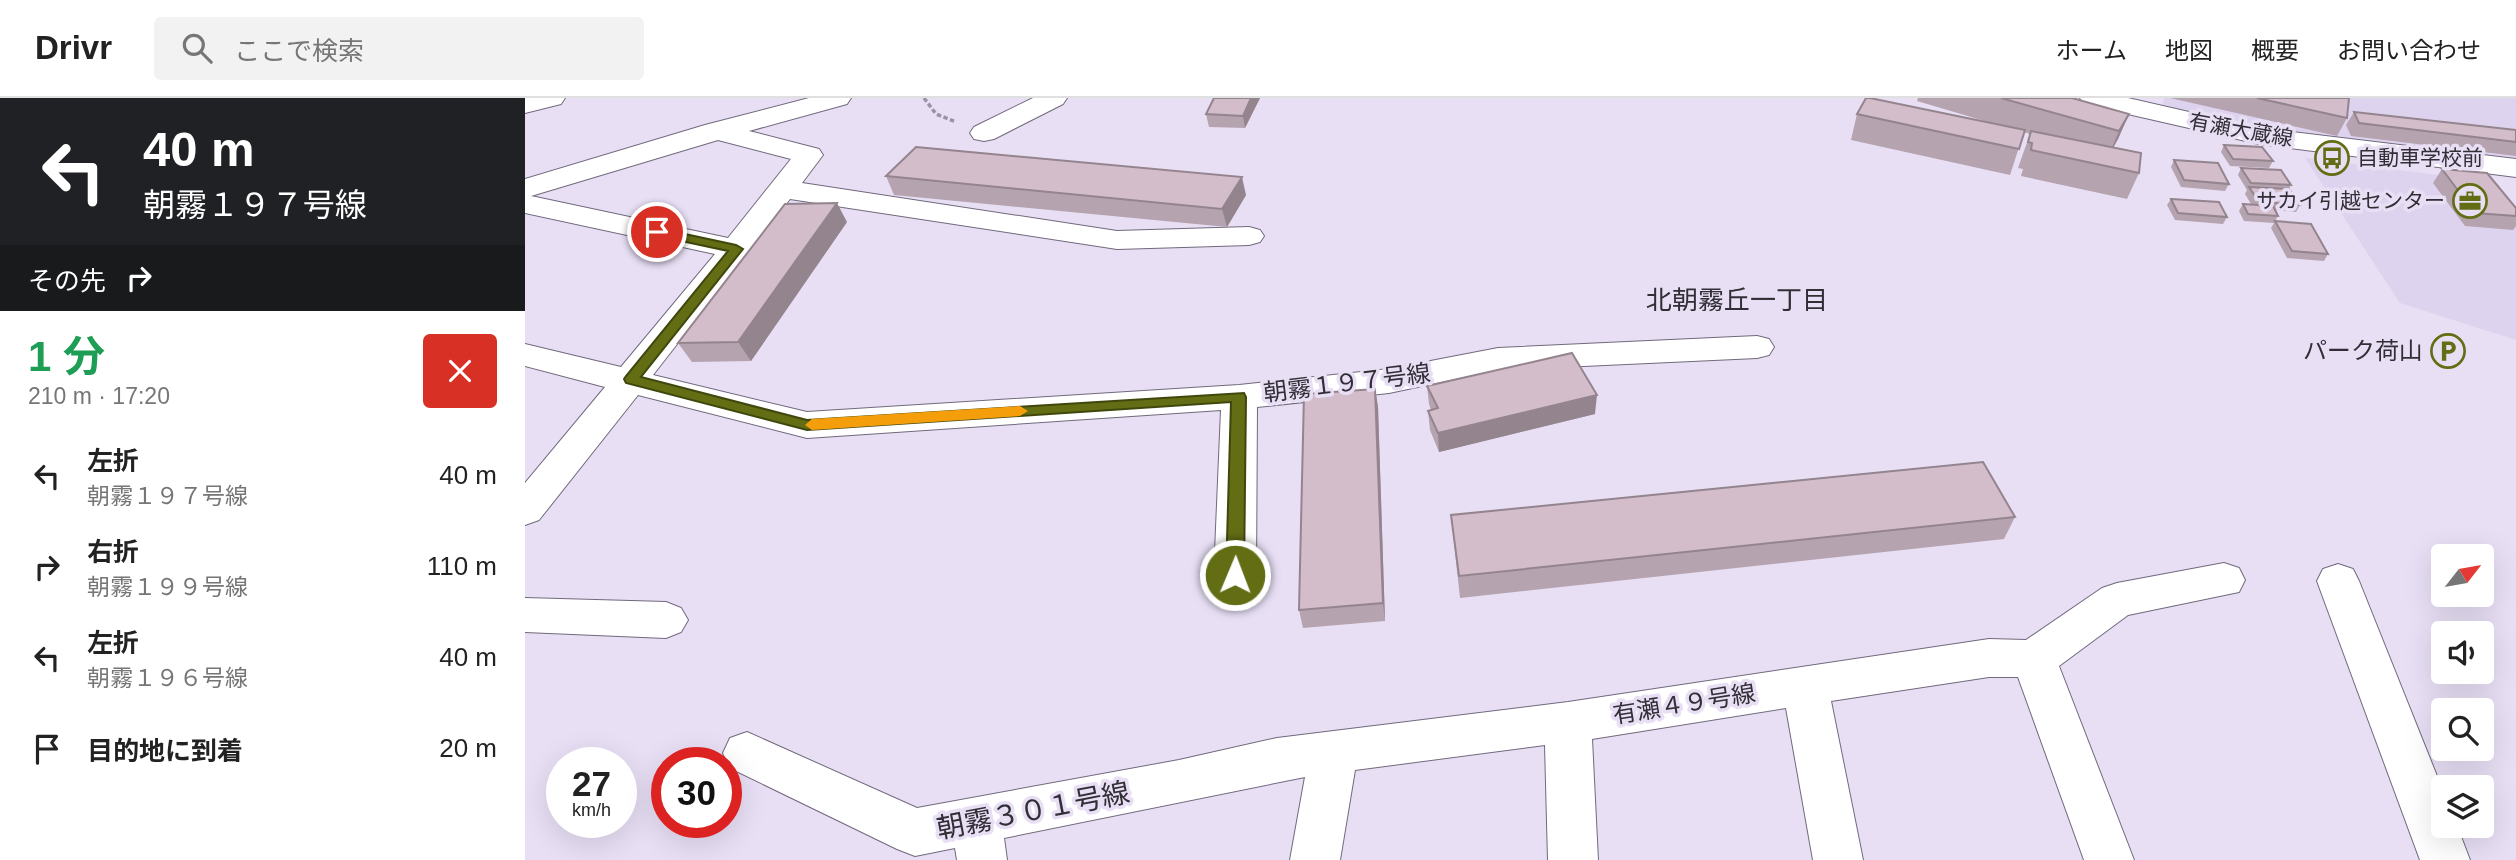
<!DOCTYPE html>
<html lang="ja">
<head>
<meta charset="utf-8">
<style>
	body { margin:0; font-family:Helvetica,"Noto Sans JP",sans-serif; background:#f2f2f2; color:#222; height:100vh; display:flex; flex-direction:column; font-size:26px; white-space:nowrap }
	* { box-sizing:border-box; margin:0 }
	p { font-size:23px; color:#767676 }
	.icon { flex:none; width:38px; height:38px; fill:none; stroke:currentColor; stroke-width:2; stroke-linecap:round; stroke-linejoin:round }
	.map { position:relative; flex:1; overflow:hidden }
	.details { display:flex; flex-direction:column; background:#fff; width:525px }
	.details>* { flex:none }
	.guide { background:#202124; color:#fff; overflow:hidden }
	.needle { width:46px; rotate:59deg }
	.fabs { position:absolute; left:1906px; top:446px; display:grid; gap:14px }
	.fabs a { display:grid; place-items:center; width:63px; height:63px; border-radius:7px; background:#fff; box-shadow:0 7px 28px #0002; font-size:35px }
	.speed { position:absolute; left:21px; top:649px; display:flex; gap:14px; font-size:35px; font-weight:700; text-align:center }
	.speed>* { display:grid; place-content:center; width:91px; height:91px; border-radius:50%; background:#fff; box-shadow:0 7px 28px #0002; line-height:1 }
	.speed small { font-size:18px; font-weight:400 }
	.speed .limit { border:10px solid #d22; background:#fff; color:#111 }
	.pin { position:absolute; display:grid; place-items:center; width:60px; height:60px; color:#fff; margin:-30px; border:4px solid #fff; border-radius:50%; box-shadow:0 2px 7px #0007 }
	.me { position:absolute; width:77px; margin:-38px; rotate:1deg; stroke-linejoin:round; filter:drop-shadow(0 0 5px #0008) }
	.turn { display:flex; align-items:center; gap:24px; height:147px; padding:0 28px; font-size:32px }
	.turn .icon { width:91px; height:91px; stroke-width:2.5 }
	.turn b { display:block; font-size:49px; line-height:60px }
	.then { display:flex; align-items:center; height:66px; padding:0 28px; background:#0003; gap:14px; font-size:26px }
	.round { display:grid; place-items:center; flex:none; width:74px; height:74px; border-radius:7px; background:#f2f2f2 }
	.headline { display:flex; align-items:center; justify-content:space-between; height:119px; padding:0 28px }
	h1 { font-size:42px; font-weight:700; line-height:52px; color:#1e9e55 }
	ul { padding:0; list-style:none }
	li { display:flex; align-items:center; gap:21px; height:91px; padding:0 28px }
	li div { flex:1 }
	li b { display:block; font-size:26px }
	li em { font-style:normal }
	header { display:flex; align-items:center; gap:42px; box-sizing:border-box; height:98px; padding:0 35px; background:#fff; border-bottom:2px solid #e0e0e0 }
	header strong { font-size:33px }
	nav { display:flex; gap:38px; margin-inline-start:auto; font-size:24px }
	.search { width:490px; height:63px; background:#f2f2f2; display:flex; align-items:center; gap:18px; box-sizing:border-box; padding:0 24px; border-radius:7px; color:#767676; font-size:26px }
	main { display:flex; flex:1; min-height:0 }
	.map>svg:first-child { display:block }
	.built { fill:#ded3ef }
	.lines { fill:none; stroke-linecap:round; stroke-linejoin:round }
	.minor-casing { stroke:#71697c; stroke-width:2 }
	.secondary-casing { stroke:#71697c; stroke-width:2 }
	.path { stroke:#9993a3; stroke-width:3.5; stroke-dasharray:4.5 2.5; stroke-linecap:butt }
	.minor { fill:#fff; fill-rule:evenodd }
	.secondary { fill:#fff; fill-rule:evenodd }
	.wall { fill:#b5a3af }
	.shaded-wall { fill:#94848e }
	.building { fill:#d3bdcb; stroke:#94848e; stroke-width:2 }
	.route { fill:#626d14; stroke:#40470d; stroke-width:2 }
	.slow { fill:#f59e0b }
	.labels { text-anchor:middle; stroke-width:7; stroke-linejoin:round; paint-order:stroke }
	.far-street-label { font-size:21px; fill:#312e36; stroke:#e8dff5 }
	.far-poi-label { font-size:21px; fill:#312e36; stroke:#e8dff5; text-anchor:start }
	.poi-label { font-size:24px; fill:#312e36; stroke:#e8dff5; text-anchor:end }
	.street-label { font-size:24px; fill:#312e36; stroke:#e8dff5 }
	.neighbourhood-label { font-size:26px; fill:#312e36; stroke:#e8dff5 }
	.near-street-label { font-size:28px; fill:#312e36; stroke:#e8dff5 }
</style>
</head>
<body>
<header>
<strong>Drivr</strong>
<div class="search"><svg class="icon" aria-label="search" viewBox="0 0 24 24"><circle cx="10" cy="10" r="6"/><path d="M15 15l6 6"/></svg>ここで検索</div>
<nav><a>ホーム</a><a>地図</a><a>概要</a><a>お問い合わせ</a></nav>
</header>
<main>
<section class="details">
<div class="guide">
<div class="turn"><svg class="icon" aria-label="left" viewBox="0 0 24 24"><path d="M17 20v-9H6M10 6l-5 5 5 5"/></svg><div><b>40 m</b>朝霧１９７号線</div></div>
<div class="then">その先<svg class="icon" aria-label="right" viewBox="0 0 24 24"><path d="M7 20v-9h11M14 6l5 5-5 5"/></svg></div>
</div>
<div class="headline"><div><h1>1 分</h1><p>210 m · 17:20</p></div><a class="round" style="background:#d93025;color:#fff"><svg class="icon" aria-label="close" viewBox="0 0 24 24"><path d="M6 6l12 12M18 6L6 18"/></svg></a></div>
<ul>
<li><svg class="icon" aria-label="left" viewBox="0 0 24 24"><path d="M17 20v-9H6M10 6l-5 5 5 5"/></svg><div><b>左折</b><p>朝霧１９７号線</p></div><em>40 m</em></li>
<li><svg class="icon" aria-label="right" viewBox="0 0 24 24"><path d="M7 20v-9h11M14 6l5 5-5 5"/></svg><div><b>右折</b><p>朝霧１９９号線</p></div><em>110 m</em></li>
<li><svg class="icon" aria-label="left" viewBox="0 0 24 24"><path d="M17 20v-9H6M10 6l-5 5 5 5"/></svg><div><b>左折</b><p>朝霧１９６号線</p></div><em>40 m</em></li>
<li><svg class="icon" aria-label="arrive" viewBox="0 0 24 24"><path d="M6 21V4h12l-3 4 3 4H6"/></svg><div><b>目的地に到着</b></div><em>20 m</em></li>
</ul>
</section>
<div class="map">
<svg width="1991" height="762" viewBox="0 0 1991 762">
	<rect width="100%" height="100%" fill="#e8dff5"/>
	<g class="built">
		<polygon points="1639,0 1991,0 1991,60 1726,30 1637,10"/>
		<polygon points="1780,60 1953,82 1991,129 1991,242 1875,205"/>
	</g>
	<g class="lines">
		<g class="minor-casing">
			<g id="minor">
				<polygon points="0,0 40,0 36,6 0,15"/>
				<path d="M284 0H326L322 6 224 33 294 51 298 57 277 85 592 133 724 129 735 132 739 138 735 144 724 147 592 151 265 101 128 277 282 314 714 287 864 271 973 250 1232 238 1244 241 1249 249 1244 257 1232 260 973 272 864 295 732 309 731 477 725 489 710 493 695 489 689 477 696 312 282 340 113 297 14 422 0 427V385L80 289 0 268V246L96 269 190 156 0 115V81L180 27ZM193 42 266 61 203 140 6 98Z"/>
				<polygon points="508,0 542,0 538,6 469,41 459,43 449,41 445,35 449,29"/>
				<polygon points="1699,465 1714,470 1720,482 1714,494 1603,517 1534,568 1609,762 1559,762 1493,579 1464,579 1306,603 1338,762 1288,762 1261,610 1067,641 1073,762 1023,762 1020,647 830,672 815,762 765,762 780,679 479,740 482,762 432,762 430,750 390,758 372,751 205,670 198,655 205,640 222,634 392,710 654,662 752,640 1043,604 1464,541 1501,542 1577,490 1592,485"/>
				<polygon points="1813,466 1828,471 1834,483 1918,693 1918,728 1932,728 1945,762 1895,762 1792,483 1798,471"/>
				<polygon points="0,500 141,504 156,510 163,522 156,534 141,540 0,534"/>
			</g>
		</g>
		<g class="secondary-casing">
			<polygon id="secondary" points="1555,0 1603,0 1734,30 1991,61 1991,79 1734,46 1559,6"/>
		</g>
		<polyline class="path" points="399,0 411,16 431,24"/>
		<use href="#minor" class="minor"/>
		<use href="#secondary" class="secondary"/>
	</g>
	<g class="wall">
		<polygon points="689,0 735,0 720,30 684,29 681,16"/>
		<polygon points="1393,0 1547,0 1604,16 1593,41 1588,50 1614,75 1602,101 1496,78 1498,71 1493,70 1505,36 1499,34 1485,77 1326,42 1332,16 1473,27 1392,3"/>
		<polygon points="1645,0 1824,0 1822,20 1812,38"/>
		<polygon points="1829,14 1991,32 1991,58 1826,38 1821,27"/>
		<polygon points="1699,47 1748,63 1744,70 1705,68 1696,54"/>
		<polygon points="1649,62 1704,86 1700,93 1656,89 1646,69"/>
		<polygon points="1716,70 1766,87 1764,91 1775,107 1771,114 1750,112 1753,118 1750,123 1803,156 1799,163 1762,160 1746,130 1749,125 1719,123 1714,113 1718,106 1726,106 1720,96 1722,92 1713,77"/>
		<polygon points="1917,71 1991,110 1991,128 1988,132 1940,128 1908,85"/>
		<polygon points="361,78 721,97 702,129 369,97"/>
		<polygon points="1646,101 1702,119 1698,126 1650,122 1642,107"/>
		<polygon points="322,124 226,263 167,264 153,245"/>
		<polygon points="902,288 1070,316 914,354 905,332 903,313 906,312 904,306"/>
		<polygon points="850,291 853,309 860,523 778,530 774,512"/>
		<polygon points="926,417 1490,419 1479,441 935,500"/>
	</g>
	<g class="shaded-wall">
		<polygon points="726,0 735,0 720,30 718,18"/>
		<polygon points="1604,16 1593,41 1583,59 1594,33"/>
		<polygon points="717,79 721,97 702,129 697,111"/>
		<polygon points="312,105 322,124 226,263 213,244"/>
		<polygon points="850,291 853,309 860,523 858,505"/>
		<polygon points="1072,297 1070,316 914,354 913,335"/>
	</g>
	<g class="building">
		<polygon points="689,0 726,0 718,18 681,16"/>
		<polygon points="1341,0 1345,0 1500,32 1494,51 1332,16"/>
		<polygon points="1476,0 1547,0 1604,16 1594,33"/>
		<polygon points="1732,0 1824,0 1822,20"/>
		<polygon points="1829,14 1991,32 1991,44 1834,25"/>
		<polygon points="1506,33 1616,55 1614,75 1506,52 1507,45 1503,44"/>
		<polygon points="1699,47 1737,49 1748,63 1708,61"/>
		<polygon points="391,49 717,79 697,111 361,78"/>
		<polygon points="1649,62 1693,65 1704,86 1659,82"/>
		<polygon points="1716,70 1756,72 1766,87 1726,85"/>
		<polygon points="1917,71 1962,75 1991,110 1991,118 1950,115"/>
		<polygon points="1724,89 1764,91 1775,107 1734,104"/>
		<polygon points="1646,101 1694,104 1702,119 1653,115"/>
		<polygon points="312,105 213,244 153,245 260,106"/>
		<polygon points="1718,106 1748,108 1753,118 1723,116"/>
		<polygon points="1750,123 1786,126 1803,156 1767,153"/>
		<polygon points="1047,255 1072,297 913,335 903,313 913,310 902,288"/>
		<polygon points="850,291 858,505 774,512 779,296"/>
		<polygon points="1458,364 1490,419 934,478 926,417"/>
	</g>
	<polygon class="route" points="132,130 211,147 218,151 116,279 282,322 719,295 721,299 719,477 716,482 704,482 701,477 706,304 282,332 101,285 99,281 101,278 203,153 128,137 128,132"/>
	<polygon class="slow" points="495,308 503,313 495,318 287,332 280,327 287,321"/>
	<defs>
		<g id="bus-ring" transform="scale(1.75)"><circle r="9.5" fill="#e8dff5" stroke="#626d14" stroke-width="1.5"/><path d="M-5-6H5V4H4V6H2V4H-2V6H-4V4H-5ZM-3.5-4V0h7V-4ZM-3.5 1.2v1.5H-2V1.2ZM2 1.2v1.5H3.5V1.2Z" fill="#626d14"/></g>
		<g id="office-ring" transform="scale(1.75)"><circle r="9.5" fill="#e8dff5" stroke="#626d14" stroke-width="1.5"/><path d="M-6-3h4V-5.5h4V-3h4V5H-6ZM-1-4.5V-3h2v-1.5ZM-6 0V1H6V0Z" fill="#626d14"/></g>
		<g id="parking-ring" transform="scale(1.75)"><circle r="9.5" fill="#e8dff5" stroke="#626d14" stroke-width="1.5"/><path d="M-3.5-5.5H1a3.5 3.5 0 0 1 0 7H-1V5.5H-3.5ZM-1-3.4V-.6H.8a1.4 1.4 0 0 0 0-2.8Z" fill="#626d14"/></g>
	</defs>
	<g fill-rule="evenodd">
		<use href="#bus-ring" x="1807" y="60"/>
		<use href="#office-ring" x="1945" y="103"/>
		<use href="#parking-ring" x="1923" y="253"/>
	</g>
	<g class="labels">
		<g class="far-street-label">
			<text transform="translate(1716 32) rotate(10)" y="7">有瀬大蔵線</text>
		</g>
		<g class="far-poi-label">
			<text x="1832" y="67">自動車学校前</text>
			<text x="1920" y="110" text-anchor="end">サカイ引越センター</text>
		</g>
		<g class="poi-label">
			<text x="1898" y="261">パーク荷山</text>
		</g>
		<g class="street-label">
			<text transform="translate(822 285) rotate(-7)" y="8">朝霧１９７号線</text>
			<text transform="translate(1159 606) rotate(-9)" y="8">有瀬４９号線</text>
		</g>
		<g class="neighbourhood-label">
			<text x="1212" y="211">北朝霧丘一丁目</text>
		</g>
		<g class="near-street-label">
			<text transform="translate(508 712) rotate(-11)" y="10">朝霧３０１号線</text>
		</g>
	</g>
</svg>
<div class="fabs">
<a><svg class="needle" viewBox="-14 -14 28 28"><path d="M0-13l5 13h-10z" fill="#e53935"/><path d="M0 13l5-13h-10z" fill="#767676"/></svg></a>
<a><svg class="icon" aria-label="sound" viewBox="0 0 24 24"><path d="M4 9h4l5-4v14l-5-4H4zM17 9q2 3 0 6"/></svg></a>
<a><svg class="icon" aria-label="search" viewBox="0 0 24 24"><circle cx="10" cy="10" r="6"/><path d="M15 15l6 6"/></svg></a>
<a><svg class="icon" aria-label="layers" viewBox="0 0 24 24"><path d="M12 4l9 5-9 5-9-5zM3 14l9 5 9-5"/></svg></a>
</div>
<div class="speed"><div>27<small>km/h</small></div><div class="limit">30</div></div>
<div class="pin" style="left:132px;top:134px;background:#d93025"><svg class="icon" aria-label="arrive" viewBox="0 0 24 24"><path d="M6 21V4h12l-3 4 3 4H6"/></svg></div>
<svg class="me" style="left:710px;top:477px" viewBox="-20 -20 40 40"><circle r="17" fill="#626d14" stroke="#fff" stroke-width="3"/><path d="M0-11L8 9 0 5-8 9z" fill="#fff"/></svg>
</div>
</main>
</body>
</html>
